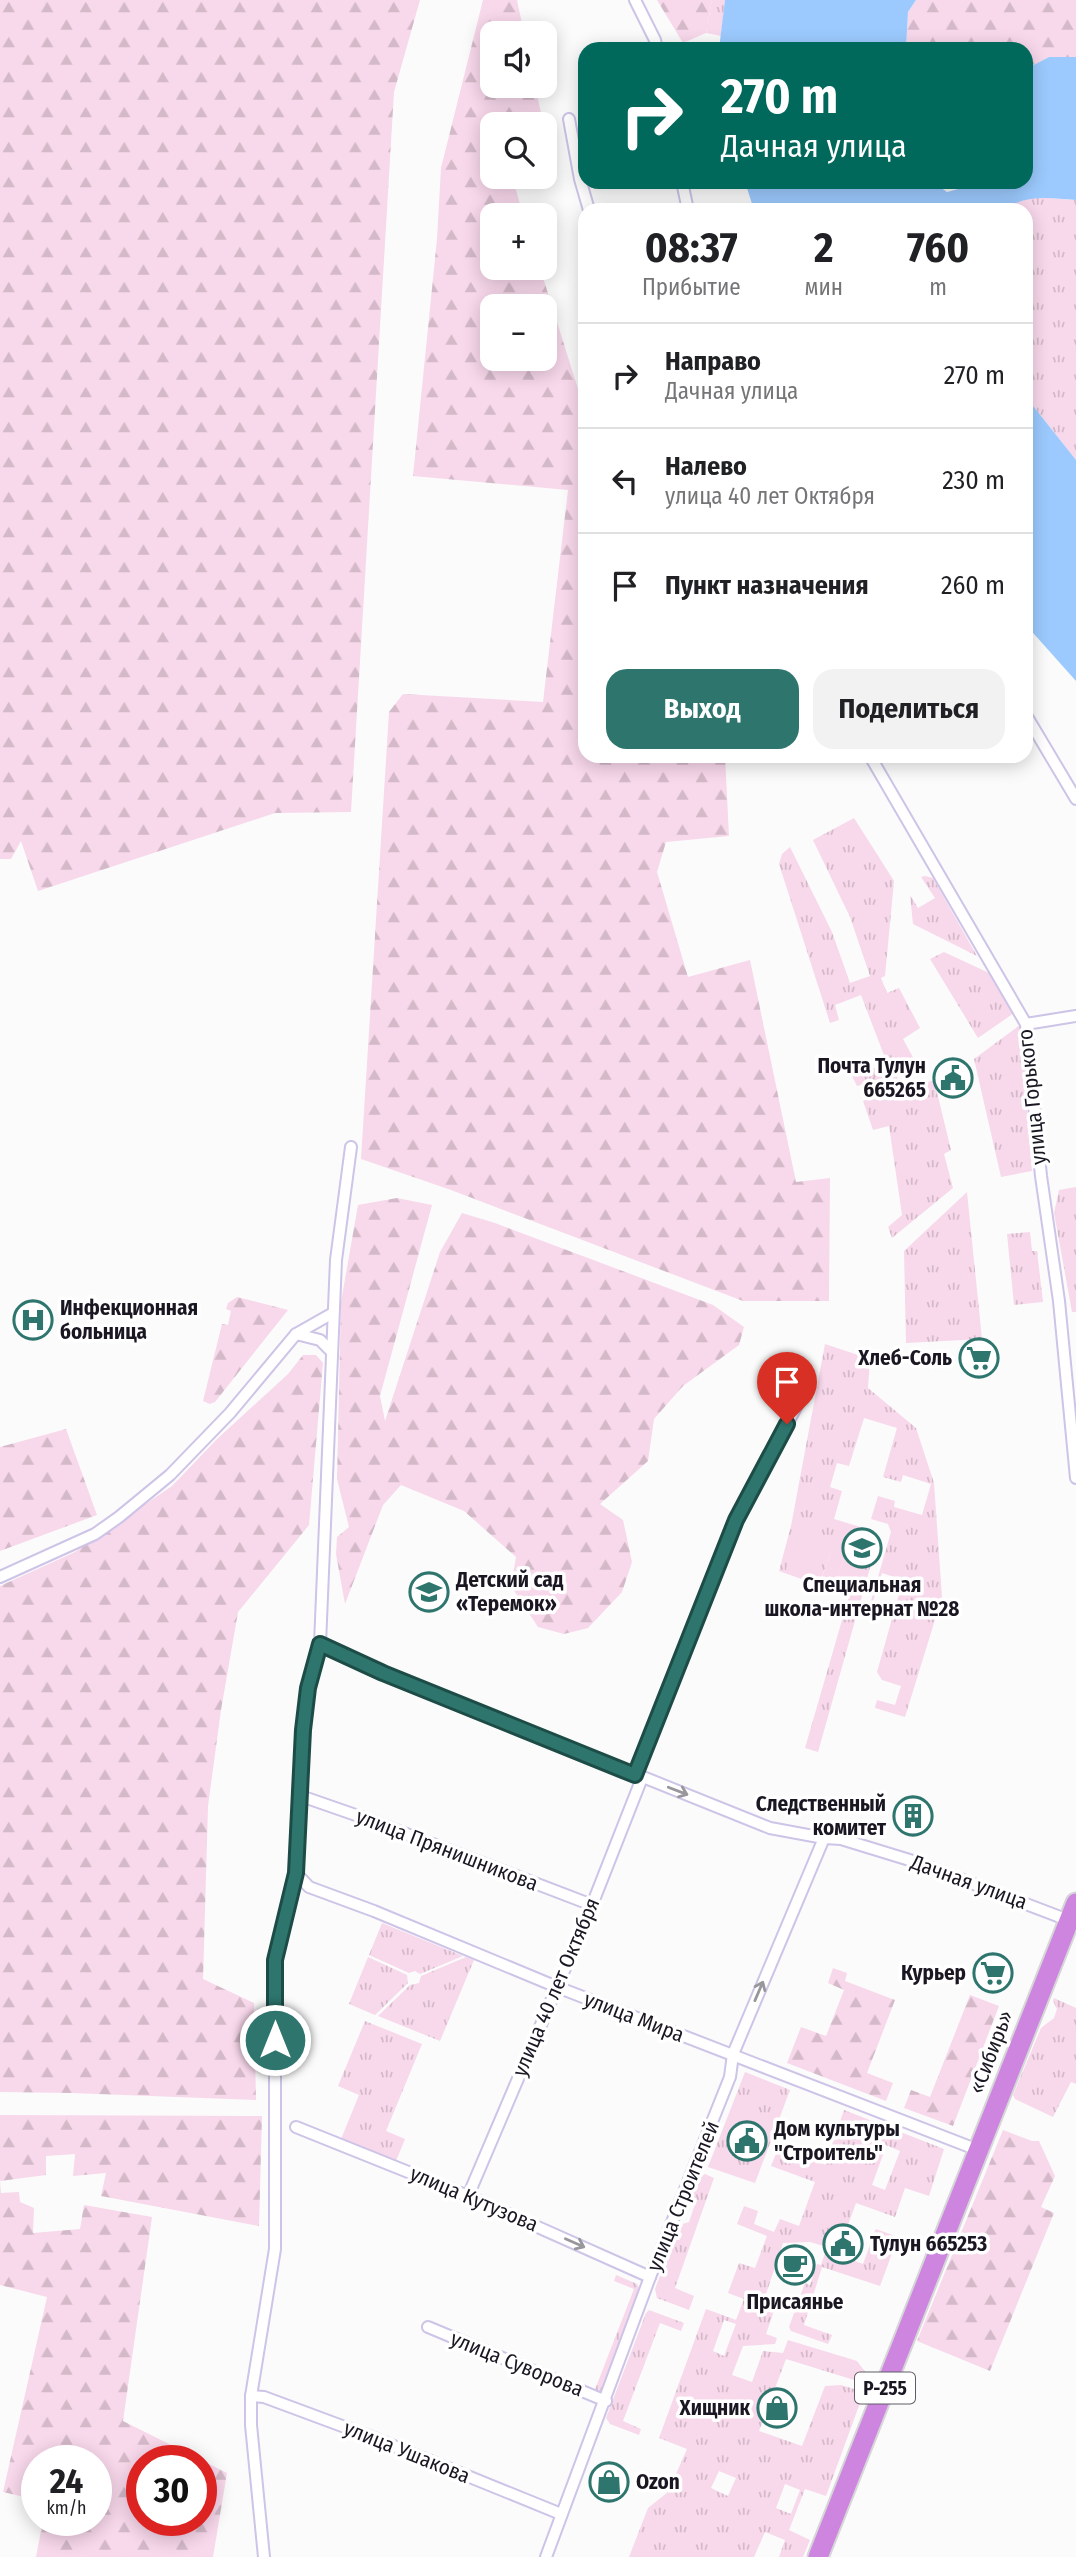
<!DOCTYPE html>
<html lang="ru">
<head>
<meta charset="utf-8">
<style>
	body { margin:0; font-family:"Fira Sans Condensed",sans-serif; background:#f2f2f2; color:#202124; height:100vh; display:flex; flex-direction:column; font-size:26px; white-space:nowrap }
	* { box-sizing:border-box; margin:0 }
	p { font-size:23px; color:#757577 }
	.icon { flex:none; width:38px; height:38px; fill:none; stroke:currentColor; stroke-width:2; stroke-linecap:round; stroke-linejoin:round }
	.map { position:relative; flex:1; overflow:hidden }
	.panel { position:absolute; left:578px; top:203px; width:455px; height:560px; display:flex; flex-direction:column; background:#fff; border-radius:21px; box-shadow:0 4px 18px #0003 }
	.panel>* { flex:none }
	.guide { position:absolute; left:578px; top:42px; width:455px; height:147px; border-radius:21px; box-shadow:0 4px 18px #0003; background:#00695c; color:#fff; overflow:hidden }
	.controls { position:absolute; left:480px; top:21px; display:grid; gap:14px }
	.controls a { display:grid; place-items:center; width:77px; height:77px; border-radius:14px; background:#fff; box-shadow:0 4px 18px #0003; font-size:35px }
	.speed { position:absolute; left:21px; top:2445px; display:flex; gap:14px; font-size:35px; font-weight:700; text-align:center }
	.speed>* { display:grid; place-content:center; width:91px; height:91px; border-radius:50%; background:#fff; box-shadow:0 4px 18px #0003; line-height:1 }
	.speed small { font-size:18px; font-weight:400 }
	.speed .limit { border:10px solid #d22; background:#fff; color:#111 }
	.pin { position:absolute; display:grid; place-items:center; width:60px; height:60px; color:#fff; margin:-72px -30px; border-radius:50% 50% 50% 0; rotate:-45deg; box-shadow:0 0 7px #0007 }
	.pin .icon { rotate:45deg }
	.me { position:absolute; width:77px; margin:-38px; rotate:0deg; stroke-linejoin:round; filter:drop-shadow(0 0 5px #0008) }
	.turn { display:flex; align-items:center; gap:24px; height:147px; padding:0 28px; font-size:32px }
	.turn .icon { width:91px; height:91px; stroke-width:2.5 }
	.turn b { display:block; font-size:49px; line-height:60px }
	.eta { display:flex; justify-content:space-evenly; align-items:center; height:119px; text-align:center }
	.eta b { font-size:42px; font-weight:700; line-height:49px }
	.cta { display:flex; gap:14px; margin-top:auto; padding:14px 28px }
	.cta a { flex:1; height:80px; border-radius:21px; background:#2d756d; color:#fff; font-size:28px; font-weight:700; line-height:80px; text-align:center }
	.cta a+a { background:#f2f2f2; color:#202124 }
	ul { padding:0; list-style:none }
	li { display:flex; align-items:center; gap:21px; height:105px; padding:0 28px; border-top:2px solid #e0e0e0 }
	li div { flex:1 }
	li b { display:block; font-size:26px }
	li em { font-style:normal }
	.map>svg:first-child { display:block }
	.grass { fill:url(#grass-tufts); fill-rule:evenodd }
	.forest { fill:url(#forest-firs); fill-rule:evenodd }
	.pitch { fill:#f8d8eb }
	.water { fill:#9ccafe }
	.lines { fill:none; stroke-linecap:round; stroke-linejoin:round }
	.street-casing { stroke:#cdc4e7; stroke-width:14 }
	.highway-casing { stroke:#d6d5d7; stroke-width:23 }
	.street { stroke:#fff; stroke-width:10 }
	.highway { stroke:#cd85e0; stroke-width:19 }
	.oneway { stroke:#98979c }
	.route-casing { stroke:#1d4c47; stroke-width:18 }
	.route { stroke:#2d756d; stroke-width:12 }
	.labels { text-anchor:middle; stroke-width:7; stroke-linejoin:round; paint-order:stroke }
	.shield { fill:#fff; stroke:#5f5d65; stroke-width:2 }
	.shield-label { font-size:19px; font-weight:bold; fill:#1a1723 }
	.poi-label { font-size:21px; font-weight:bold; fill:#1a1723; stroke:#fff; text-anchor:end }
	.street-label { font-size:21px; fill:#1a1723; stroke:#fff }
</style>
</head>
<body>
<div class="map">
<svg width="1076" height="2557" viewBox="0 0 1076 2557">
	<defs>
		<pattern id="grass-tufts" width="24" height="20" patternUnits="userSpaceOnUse" patternTransform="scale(1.75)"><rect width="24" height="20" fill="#f8d8eb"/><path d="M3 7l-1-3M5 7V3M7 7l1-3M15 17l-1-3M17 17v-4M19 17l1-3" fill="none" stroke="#d4b9c9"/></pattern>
		<pattern id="forest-firs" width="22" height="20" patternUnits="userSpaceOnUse" patternTransform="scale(1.75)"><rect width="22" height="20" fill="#f8d8eb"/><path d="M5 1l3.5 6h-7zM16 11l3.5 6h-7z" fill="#d4b9c9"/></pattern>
	</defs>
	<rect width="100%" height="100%" fill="#fbfbfb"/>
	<g class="grass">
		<polygon points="712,0 725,0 721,36 706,33"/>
		<polygon points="1034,197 1076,200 1076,460 1026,397 1026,210 1002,210 1012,204"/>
		<polygon points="854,818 894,881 885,976 881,978 887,993 899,988 920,1028 903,1039 915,1061 895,1071 902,1091 934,1080 951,1150 944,1154 953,1188 892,1238 888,1227 902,1215 889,1126 873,1130 863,1101 877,1094 872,1081 857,1086 849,1070 859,1066 862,1073 887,1063 861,995 835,1005 839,1020 830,1023 779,864 782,854 790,847 832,932 850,983 870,976 850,917 813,840"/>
		<polygon points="925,876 933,878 977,956 913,924 910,895 918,908 935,898 921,877"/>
		<polygon points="944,952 989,973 1014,1013 978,1038 930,959"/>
		<polygon points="1020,1025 1032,1171 1001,1177 974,1059"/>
		<polygon points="1076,1187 1076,1312 1072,1312 1054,1213 1059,1190"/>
		<polygon points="967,1192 982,1339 906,1343 904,1251"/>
		<polygon points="1030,1232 1032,1251 1037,1251 1043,1302 1014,1305 1007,1234"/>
		<path d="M825 1344 870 1359 868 1388 916 1428 934 1483 942 1597 905 1717 875 1708 877 1700 895 1705 901 1686 882 1680 877 1672 903 1580 882 1573 871 1608H869L891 1532 888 1524 871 1519 878 1496 895 1501 894 1507 922 1515 931 1484 903 1475 901 1482 883 1477 897 1428 864 1418 849 1466 837 1463 830 1487 842 1491 834 1519 867 1529 860 1552 873 1557 818 1752 805 1748 849 1596 779 1571 791 1526ZM834 1542 849 1547 835 1585 821 1580Z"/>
		<polygon points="382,1923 463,1956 420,1974 415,1971 409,1973 369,1955"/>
		<polygon points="368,1957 407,1975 408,1983 375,2015 349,2004"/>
		<polygon points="466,1957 474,1960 440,2041 378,2016 410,1985 419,1983 421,1976"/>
		<polygon points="1054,1998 1076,2008 1076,2084 1071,2082 1053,2117 1015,2099 1013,2095 1041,2028 1054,2018 1057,2009 1053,2001"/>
		<polygon points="365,2021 422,2044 386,2131 405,2139 396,2161 341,2139 359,2095 338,2086"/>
		<polygon points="745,2072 790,2090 755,2183 708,2167"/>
		<path d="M844 2110 944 2149 929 2196 905 2188 895 2217 856 2203 845 2233 839 2232 832 2253 863 2264 876 2229 898 2237 880 2286 822 2267 804 2325 832 2335 828 2344 791 2331 789 2327 805 2283 810 2285 817 2264 821 2265 827 2247 810 2242 783 2243 763 2303 775 2308 766 2334 777 2338 775 2344 743 2346 732 2375 752 2382 763 2351 783 2353 788 2340 857 2361 869 2377 867 2384 786 2359 759 2431 802 2446 825 2386 841 2385 864 2392 826 2496 805 2489 789 2530 810 2540 803 2557H779L785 2540 765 2532 754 2557H629L648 2508 668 2492 687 2449 659 2438 706 2309 736 2320 744 2299 728 2293 739 2263 755 2268 767 2236 737 2224 744 2206 758 2211 754 2224 774 2232 780 2219 799 2226 815 2182 771 2166 786 2129 791 2131 784 2149 825 2165ZM881 2143 900 2151 885 2190 872 2185 884 2152 878 2150ZM724 2320 736 2324 724 2356 713 2351ZM719 2471 736 2478 728 2496 711 2488ZM785 2484 800 2490 791 2514 776 2508Z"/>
		<polygon points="705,2174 714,2178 675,2288 694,2296 689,2310 657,2298 655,2289 679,2225 689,2222 696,2201 691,2194 698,2177"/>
		<polygon points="616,2275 637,2284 641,2293 604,2390 594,2392 634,2289 614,2281"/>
		<polygon points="649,2310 684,2323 681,2331 660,2323 623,2421 641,2429 639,2435 610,2424 606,2418 646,2313"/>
	</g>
	<g class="forest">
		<polygon points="0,0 420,0 394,92 351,812 275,813 38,891 21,841 11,859 0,859"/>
		<path d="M483 0H517L524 33H492V86H535L541 113 491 126 492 177H506L516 190 523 215H492V268H540L584 408V756H725L729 836 666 842 657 872 688 977 750 960 796 1182 830 1178 829 1301H743L451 1190 361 1159 389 712 403 694 543 702 568 490 413 476 437 239 441 168ZM492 306H544V359H492Z"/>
		<polygon points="657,0 712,0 706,33 683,43"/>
		<polygon points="916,0 1076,0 1076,57 1049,57 1026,69 1026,49 906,49 908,12"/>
		<polygon points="397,1198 432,1205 380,1396 385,1421 440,1252 462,1213 495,1223 713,1305 744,1327 739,1345 683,1386 654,1419 648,1461 600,1504 623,1520 632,1562 622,1592 588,1628 564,1634 538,1627 511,1586 516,1557 464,1511 401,1485 383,1505 345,1604 336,1554 337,1537 349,1527 337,1479 341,1302 358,1205"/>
		<polygon points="237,1297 288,1310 215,1402 210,1404 203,1401 222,1324 228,1325 231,1311 226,1309 228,1303"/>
		<polygon points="303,1355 316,1355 323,1363 309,1525 238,1612 221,1710 208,1806 203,1979 254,2003 256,2100 71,2093 0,2092 0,1586 75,1552 172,1486 217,1439 288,1374"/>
		<polygon points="66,1429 97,1515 0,1551 0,1447"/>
		<polygon points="833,1968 847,1973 845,1981 895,2000 867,2073 893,2083 886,2101 787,2063 801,2027 826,2036 844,1990 828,1983"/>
		<polygon points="970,1995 999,2006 953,2126 904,2108 911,2090 930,2097"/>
		<path d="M0 2115 262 2116 259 2226 101 2196 106 2173 73 2176 75 2154 46 2156V2175L0 2181 1 2193 19 2192 20 2202 34 2208 33 2233 80 2229 84 2205 152 2217 123 2421 227 2473 213 2557H36L43 2520H96V2460H37V2500L3 2492 47 2297 0 2285ZM142 2460H201V2520H142Z"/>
		<polygon points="1003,2130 1032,2141 1039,2141 1055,2176 1041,2207 1054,2213 990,2371 917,2341"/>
	</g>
	<g class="pitch">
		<polygon points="801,1521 822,1528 807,1575 786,1569"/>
		<polygon points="834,1541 849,1546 835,1586 821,1581"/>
	</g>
	<g class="water">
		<polygon points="725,0 916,0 908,12 906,49 719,49"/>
		<path d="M1049 57H1076V200C1047 198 1028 194 1002 210H754L745 182H939L940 187 947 192 962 188 973 182H1026V69Z"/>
		<polygon points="1026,397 1076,460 1076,681 1026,625"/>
	</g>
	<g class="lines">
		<g class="street-casing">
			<g id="street">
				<polyline points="635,0 655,40 657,49"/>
				<polyline points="569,119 580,179 589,210"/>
				<polyline points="682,182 688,210"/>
				<polyline points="1026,715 1076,799"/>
				<polyline points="870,756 1026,1024 1041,1176 1059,1301 1076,1478"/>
				<polyline points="1026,1024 1076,1016"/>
				<polyline points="296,1334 320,1340 332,1352"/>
				<polyline points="0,1577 95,1534 119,1517 170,1475 230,1413 296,1334 333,1313"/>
				<polyline points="320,1644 384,1673 770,1828 824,1838 841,1839 916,1862 1068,1920"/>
				<polyline points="635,1775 736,1520 800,1400"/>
				<polyline points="301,1796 370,1820 592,1905"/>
				<polyline points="296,1873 309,1887 374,1911 557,1987 978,2150"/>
				<polyline points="296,2127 468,2196 650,2277"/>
				<polyline points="468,2196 592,1905 642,1778"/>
				<polyline points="428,2327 606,2401"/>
				<polyline points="251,2396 264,2397 369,2436 561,2514"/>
				<polyline points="264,2557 251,2425 251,2396 275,2249 275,1960 296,1873 303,1730 308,1688 320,1644 336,1260 351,1147"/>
				<polyline points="546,2557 650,2277 730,2077 733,2054 824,1838"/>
			</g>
		</g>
		<g class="highway-casing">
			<polyline id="highway" points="818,2557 1076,1903"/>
		</g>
		<use href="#street" class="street"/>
		<use href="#highway" class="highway"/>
	</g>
	<defs><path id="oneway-shaft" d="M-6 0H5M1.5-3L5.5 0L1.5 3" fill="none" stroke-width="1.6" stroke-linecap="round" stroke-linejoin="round" transform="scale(1.75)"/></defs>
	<g class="oneway">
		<use href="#oneway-shaft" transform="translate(678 1791) rotate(21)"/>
		<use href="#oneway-shaft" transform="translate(759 1991) rotate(-67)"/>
		<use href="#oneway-shaft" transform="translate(575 2243) rotate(24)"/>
	</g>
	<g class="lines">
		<g class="route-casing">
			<polyline id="route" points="275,2040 275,1960 296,1873 303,1730 308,1688 320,1644 383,1673 635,1775 736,1520 787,1424"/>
		</g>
		<use href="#route" class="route"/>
	</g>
	<defs>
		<g id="civic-ring" transform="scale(2.0125)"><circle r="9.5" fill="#fff" stroke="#2d756d" stroke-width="1.5"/><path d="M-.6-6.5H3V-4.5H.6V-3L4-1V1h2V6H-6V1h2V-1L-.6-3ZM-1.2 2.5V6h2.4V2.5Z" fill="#2d756d"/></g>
		<g id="hospital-ring" transform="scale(2.0125)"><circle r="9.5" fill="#fff" stroke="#2d756d" stroke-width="1.5"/><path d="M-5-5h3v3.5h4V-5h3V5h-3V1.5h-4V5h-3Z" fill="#2d756d"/></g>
		<g id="supermarket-ring" transform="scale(2.0125)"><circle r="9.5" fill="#fff" stroke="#2d756d" stroke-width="1.5"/><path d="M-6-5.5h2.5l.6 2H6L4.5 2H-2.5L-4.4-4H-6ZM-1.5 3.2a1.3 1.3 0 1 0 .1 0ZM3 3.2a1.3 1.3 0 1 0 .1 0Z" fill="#2d756d"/></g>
		<g id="school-ring" transform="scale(2.0125)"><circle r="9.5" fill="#fff" stroke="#2d756d" stroke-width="1.5"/><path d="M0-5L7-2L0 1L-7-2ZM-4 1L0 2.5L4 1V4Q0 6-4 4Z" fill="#2d756d"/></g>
		<g id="building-ring" transform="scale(2.0125)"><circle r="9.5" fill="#fff" stroke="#2d756d" stroke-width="1.5"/><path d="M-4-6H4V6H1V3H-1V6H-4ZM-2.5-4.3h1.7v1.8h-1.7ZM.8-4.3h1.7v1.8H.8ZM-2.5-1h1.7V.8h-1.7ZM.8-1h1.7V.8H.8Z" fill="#2d756d"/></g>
		<g id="cafe-ring" transform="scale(2.0125)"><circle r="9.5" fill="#fff" stroke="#2d756d" stroke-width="1.5"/><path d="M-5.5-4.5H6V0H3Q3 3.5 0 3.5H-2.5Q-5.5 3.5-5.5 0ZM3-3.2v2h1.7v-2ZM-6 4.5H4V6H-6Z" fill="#2d756d"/></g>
		<g id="shop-ring" transform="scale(2.0125)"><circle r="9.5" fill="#fff" stroke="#2d756d" stroke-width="1.5"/><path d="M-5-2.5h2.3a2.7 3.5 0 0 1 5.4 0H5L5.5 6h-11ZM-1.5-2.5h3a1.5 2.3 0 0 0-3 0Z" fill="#2d756d"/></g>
	</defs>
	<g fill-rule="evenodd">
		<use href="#civic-ring" x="953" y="1078"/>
		<use href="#hospital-ring" x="33" y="1320"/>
		<use href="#supermarket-ring" x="979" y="1358"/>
		<use href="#school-ring" x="862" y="1548"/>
		<use href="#school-ring" x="429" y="1592"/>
		<use href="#building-ring" x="913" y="1816"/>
		<use href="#supermarket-ring" x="993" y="1973"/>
		<use href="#civic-ring" x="747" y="2141"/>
		<use href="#civic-ring" x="843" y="2244"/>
		<use href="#cafe-ring" x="795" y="2265"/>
		<use href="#shop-ring" x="777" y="2408"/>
		<use href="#shop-ring" x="609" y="2482"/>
	</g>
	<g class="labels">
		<rect class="shield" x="855" y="2372.5" width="60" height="31" rx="5"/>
		<g class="shield-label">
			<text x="885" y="2395">Р-255</text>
		</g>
		<g class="poi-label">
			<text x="926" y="1073">Почта Тулун<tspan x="926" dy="24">665265</tspan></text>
			<text x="60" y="1315" text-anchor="start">Инфекционная<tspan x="60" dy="24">больница</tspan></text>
			<text x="952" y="1365">Хлеб-Соль</text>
			<text x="456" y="1587" text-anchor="start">Детский сад<tspan x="456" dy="24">«Теремок»</tspan></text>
			<text x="862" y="1592" text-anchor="middle">Специальная<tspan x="862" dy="24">школа-интернат №28</tspan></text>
			<text x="886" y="1811">Следственный<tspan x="886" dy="24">комитет</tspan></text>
			<text x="966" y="1980">Курьер</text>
			<text x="774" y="2136" text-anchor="start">Дом культуры<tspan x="774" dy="24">"Строитель"</tspan></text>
			<text x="870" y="2251" text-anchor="start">Тулун 665253</text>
			<text x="795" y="2309" text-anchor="middle">Присаянье</text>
			<text x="750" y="2415">Хищник</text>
			<text x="636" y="2489" text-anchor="start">Ozon</text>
		</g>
		<g class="street-label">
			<text transform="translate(1032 1097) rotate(-96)" y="7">улица Горького</text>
			<text transform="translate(447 1850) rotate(21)" y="7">улица Прянишникова</text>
			<text transform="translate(969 1882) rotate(20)" y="7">Дачная улица</text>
			<text transform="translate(556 1987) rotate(-67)" y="7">улица 40 лет Октября</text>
			<text transform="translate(634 2017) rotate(21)" y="7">улица Мира</text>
			<text transform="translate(991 2052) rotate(-69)" y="7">«Сибирь»</text>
			<text transform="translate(683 2196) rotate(-68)" y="7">улица Строителей</text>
			<text transform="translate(474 2199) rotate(23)" y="7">улица Кутузова</text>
			<text transform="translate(517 2364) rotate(22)" y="7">улица Суворова</text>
			<text transform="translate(407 2452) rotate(22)" y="7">улица Ушакова</text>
		</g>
	</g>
</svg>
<div class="controls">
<a><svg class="icon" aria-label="sound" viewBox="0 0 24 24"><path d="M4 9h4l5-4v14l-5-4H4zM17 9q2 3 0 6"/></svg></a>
<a><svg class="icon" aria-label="search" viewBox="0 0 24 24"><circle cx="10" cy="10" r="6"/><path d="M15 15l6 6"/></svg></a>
<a>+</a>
<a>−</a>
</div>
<div class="speed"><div>24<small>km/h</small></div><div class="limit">30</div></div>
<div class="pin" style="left:787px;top:1424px;background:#d93025"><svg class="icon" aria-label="arrive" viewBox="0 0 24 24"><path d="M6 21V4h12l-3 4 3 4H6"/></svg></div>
<svg class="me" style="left:275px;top:2040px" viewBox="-20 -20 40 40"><circle r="17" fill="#2d756d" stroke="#fff" stroke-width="3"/><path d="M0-11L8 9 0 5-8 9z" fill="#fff"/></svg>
<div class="guide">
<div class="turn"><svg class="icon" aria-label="right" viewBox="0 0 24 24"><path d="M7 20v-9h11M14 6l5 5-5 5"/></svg><div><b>270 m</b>Дачная улица</div></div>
</div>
<section class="panel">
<div class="eta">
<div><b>08:37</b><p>Прибытие</p></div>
<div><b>2</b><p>мин</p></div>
<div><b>760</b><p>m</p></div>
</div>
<ul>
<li><svg class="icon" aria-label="right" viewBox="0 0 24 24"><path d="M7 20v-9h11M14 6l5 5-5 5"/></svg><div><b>Направо</b><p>Дачная улица</p></div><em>270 m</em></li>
<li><svg class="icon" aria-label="left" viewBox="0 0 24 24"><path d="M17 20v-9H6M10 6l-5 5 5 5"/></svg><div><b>Налево</b><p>улица 40 лет Октября</p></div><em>230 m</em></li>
<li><svg class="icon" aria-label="arrive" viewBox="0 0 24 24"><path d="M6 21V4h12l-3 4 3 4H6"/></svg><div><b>Пункт назначения</b></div><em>260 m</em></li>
</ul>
<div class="cta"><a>Выход</a><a>Поделиться</a></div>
</section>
</div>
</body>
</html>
